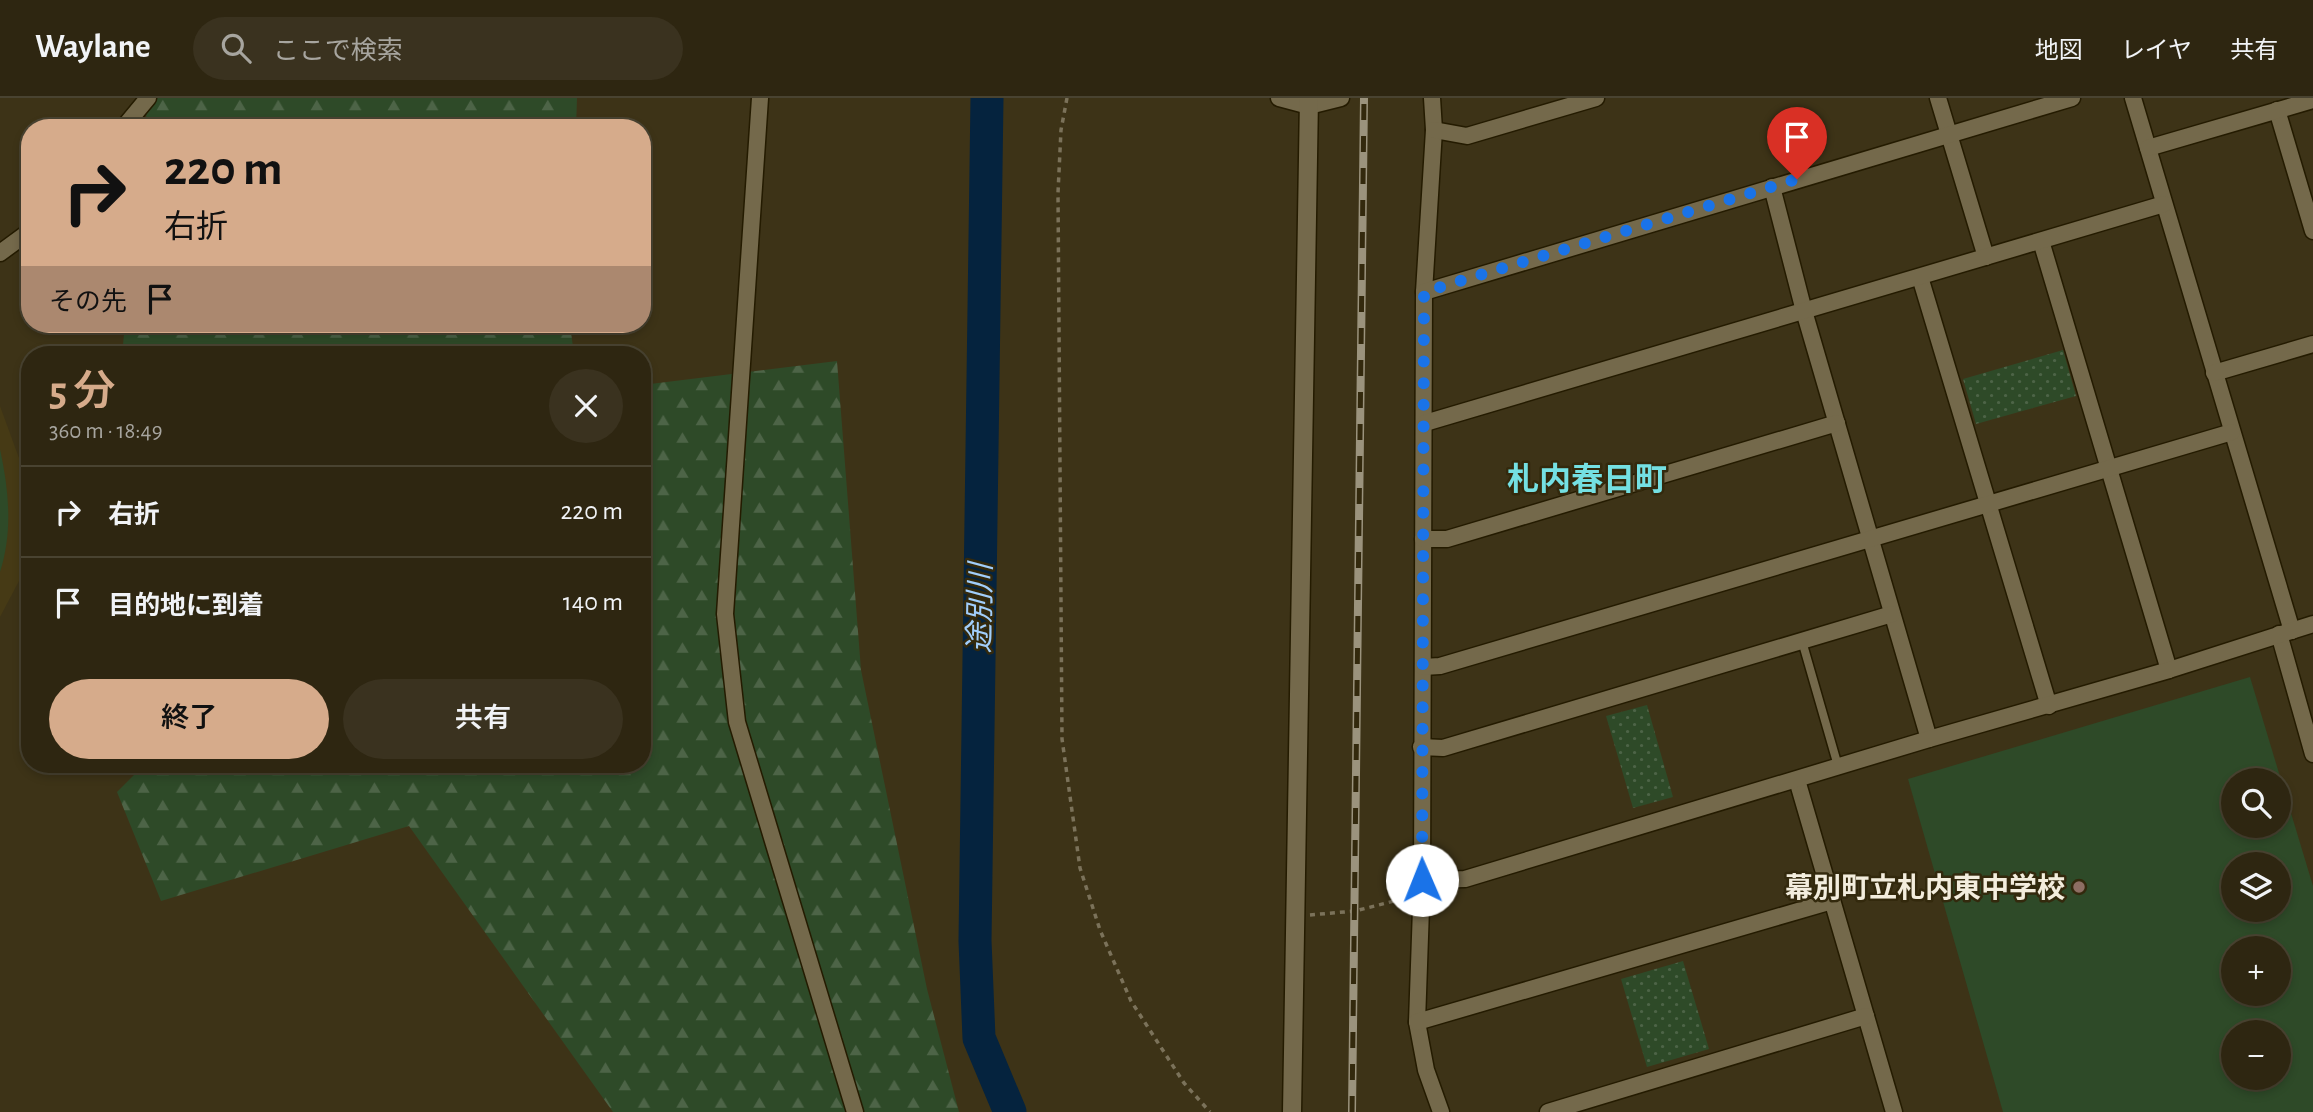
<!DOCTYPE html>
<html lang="ja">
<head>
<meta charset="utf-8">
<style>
	body { margin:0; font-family:"Alegreya Sans","Noto Sans JP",sans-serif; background:#3a321f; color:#f1f3f6; height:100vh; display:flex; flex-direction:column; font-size:26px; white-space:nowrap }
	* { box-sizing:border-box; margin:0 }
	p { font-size:23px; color:#a7a59f }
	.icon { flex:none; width:38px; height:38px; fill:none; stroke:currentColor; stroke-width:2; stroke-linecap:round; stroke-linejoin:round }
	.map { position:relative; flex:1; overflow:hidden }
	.drawer { position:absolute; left:21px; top:248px; width:630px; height:427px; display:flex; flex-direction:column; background:#2e2611; border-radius:28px; box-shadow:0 4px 10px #0003,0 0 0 2px #494331 }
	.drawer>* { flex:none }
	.hud { position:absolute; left:21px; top:21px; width:630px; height:214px; border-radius:28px; box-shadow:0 4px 10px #0003,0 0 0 2px #494331; background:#d6ab8b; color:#111; overflow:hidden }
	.controls { position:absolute; left:2221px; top:670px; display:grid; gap:14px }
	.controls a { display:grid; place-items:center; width:70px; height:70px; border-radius:50%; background:#2e2611; box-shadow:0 4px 10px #0003,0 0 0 2px #494331; font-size:35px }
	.pin { position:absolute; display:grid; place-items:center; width:60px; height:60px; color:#fff; margin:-72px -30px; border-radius:50% 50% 50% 0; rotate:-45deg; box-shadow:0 0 7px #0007 }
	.pin .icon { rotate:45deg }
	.me { position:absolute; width:77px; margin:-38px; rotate:359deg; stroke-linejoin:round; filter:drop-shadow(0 0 5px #0008) }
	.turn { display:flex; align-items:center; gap:24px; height:147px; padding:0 28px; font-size:32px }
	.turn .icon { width:91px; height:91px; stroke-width:2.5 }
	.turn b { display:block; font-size:49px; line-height:60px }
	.then { display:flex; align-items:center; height:66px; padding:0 28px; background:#0003; gap:14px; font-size:26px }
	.round { display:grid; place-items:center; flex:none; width:74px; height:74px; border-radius:37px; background:#3a321f }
	.overview { display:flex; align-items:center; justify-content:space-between; height:119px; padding:0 28px }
	h1 { font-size:42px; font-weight:600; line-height:52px; color:#d6ab8b }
	.action { display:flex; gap:14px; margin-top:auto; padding:14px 28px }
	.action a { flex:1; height:80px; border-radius:42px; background:#d6ab8b; color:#111; font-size:28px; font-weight:600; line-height:80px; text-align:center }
	.action a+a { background:#3a321f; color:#f1f3f6 }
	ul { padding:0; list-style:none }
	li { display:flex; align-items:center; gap:21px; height:91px; padding:0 28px; border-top:2px solid #494331 }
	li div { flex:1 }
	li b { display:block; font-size:26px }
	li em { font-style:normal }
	header { display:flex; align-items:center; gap:42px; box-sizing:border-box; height:98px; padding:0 35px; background:#2e2611; border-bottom:2px solid #494331 }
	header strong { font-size:33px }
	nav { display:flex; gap:38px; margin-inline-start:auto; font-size:24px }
	.search { width:490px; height:63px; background:#3a321f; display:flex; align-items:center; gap:18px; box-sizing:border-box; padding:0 24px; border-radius:38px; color:#a7a59f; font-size:26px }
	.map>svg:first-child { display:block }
	.built { fill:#463a15 }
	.grass { fill:url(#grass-dots) }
	.forest { fill:url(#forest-firs) }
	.pitch { fill:#2e4a28; fill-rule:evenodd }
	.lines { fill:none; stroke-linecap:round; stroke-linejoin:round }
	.river { stroke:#05233e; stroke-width:33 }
	.service-casing { stroke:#241b00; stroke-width:11 }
	.minor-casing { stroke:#241b00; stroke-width:19 }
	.tertiary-casing { stroke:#241b00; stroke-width:21 }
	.path { stroke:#7b725a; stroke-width:3.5; stroke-dasharray:5 5; stroke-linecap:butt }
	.service { stroke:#74694b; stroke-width:8 }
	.minor { stroke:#74694b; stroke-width:16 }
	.tertiary { stroke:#74694b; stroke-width:18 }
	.rail-casing { stroke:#9b937d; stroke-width:8 }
	.rail { stroke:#33290d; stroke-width:5; stroke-dasharray:16; stroke-linecap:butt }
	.route { stroke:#1a73e8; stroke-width:12; stroke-dasharray:0 21.6 }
	.education-dot { fill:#8d6e63; stroke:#33290d; stroke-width:2.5 }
	.labels { text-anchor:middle; stroke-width:5; stroke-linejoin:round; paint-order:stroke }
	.poi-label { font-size:28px; font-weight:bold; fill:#f3eddd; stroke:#33290d; text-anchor:end }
	.water-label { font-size:30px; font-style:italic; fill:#a1cefb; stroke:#33290d }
	.quarter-label { font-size:32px; font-weight:bold; fill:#74e0e3; stroke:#33290d }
</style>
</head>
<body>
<header>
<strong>Waylane</strong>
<div class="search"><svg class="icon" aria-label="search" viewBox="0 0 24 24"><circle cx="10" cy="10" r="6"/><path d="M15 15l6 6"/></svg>ここで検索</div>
<nav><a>地図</a><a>レイヤ</a><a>共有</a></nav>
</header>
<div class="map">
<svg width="2313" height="1014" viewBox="0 0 2313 1014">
	<defs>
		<pattern id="grass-dots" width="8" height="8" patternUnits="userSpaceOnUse" patternTransform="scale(1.75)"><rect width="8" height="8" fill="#2e4a28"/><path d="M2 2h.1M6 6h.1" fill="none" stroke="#4d6447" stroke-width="1.8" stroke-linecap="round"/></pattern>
		<pattern id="forest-firs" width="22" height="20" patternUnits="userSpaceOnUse" patternTransform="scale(1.75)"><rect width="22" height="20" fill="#2e4a28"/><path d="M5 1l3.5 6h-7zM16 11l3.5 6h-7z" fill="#4d6447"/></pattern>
	</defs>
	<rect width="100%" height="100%" fill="#3d3317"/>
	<polygon class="built" points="0,308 23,371 29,424 19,483 0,519"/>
	<g class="grass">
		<polygon points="2063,252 2076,298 1976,326 1963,281"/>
		<polygon points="1647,607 1673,699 1633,710 1606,618"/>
		<polygon points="1683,863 1709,951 1647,969 1621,881"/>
	</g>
	<g class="forest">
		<polygon points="148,0 577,0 576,30 145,30"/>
		<polygon points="125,226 570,226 574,257 122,257"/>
		<polygon points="837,263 861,572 927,891 959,1014 613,1014 409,728 161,803 117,694 144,667 642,667 642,287"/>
	</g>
	<g class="pitch">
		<path d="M0 351C9 393 13 433 0 474Z"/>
		<path d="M2250 579 2313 788V1014H2003L1908 681ZM2233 682H2278V728H2233ZM2233 766H2278V812H2233ZM2233 850H2278V896H2233ZM2233 934H2278V980H2233Z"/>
	</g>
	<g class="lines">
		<polyline class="river" points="987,0 975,843 979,940 1010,1014"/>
		<g class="service-casing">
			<polyline id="service" points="1802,543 1836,661"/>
		</g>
		<g class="minor-casing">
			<g id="minor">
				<polyline points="760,0 725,516 737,624 855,1014"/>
				<polyline points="1279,0 1309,8 1341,0"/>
				<polyline points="1432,0 1434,32 1424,194 1422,782 1417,924 1426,972 1441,1014"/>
				<polyline points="1938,0 1986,159"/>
				<polyline points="2133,0 2292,533"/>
				<polyline points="2277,12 2313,133"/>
				<polyline points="123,30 148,0"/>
				<polyline points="1434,32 1467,38 1596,0"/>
				<polyline points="2148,50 2313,2"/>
				<polyline points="1772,89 1804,213 1929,641"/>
				<polyline points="2041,143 2169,572"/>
				<polyline points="0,155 30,133"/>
				<polyline points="1920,179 2049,608"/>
				<polyline points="1424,194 2072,0"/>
				<polyline points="2214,275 2313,246"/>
				<polyline points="1425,325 2164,106"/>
				<polyline points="1423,441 1447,441 1837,325"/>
				<polyline points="2279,536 2313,656"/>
				<polyline points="1423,569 1440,568 2232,334"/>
				<polyline points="1421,649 1443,650 1892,516"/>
				<polyline points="1797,682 1894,1014"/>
				<polyline points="1422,782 1465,781 1929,641 2169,572 2313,526"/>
				<polyline points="1417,924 1832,803"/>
				<polyline points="1548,1014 1866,918"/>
			</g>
		</g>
		<g class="tertiary-casing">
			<polyline id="tertiary" points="1292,1014 1309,0"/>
		</g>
		<g class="path">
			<polyline points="1067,0 1061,32 1058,95 1062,641 1080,770 1100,832 1131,903 1184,985 1210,1014"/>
			<polyline points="1310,817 1355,813 1406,800"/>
		</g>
		<use href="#service" class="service"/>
		<use href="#minor" class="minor"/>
		<use href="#tertiary" class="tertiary"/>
		<g class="rail-casing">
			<polyline id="rail" points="1352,1014 1364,0"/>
		</g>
		<use href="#rail" class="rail"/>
	</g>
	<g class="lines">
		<polyline class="route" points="1422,782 1424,194 1797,81"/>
	</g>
	<circle class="education-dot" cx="2079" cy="789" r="7"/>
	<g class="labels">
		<g class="poi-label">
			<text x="2065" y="799">幕別町立札内東中学校</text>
		</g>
		<g class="water-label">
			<text transform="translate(980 510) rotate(-89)" y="10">途別川</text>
		</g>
		<g class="quarter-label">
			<text x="1587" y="392">札内春日町</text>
		</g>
	</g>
</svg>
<div class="controls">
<a><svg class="icon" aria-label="search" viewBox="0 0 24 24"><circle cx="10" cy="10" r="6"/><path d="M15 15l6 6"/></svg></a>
<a><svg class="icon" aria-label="layers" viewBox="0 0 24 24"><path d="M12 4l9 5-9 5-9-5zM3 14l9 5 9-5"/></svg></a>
<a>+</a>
<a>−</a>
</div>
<div class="pin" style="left:1797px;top:81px;background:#d93025"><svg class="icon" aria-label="arrive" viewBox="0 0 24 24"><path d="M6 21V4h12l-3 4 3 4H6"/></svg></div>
<svg class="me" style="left:1422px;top:782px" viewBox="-20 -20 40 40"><circle r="19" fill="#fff"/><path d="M0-13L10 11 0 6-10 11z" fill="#1a73e8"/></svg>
<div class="hud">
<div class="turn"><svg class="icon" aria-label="right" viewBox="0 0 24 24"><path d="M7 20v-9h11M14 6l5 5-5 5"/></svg><div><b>220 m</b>右折</div></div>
<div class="then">その先<svg class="icon" aria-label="arrive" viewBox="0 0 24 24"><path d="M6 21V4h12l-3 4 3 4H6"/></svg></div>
</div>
<section class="drawer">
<div class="overview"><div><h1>5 分</h1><p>360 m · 18:49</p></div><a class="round"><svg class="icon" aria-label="close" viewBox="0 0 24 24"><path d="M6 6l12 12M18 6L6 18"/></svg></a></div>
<ul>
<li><svg class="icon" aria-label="right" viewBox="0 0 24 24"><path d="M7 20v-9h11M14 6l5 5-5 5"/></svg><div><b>右折</b></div><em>220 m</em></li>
<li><svg class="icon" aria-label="arrive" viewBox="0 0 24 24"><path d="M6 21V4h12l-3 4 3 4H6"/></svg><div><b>目的地に到着</b></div><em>140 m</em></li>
</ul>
<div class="action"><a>終了</a><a>共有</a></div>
</section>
</div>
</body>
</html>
